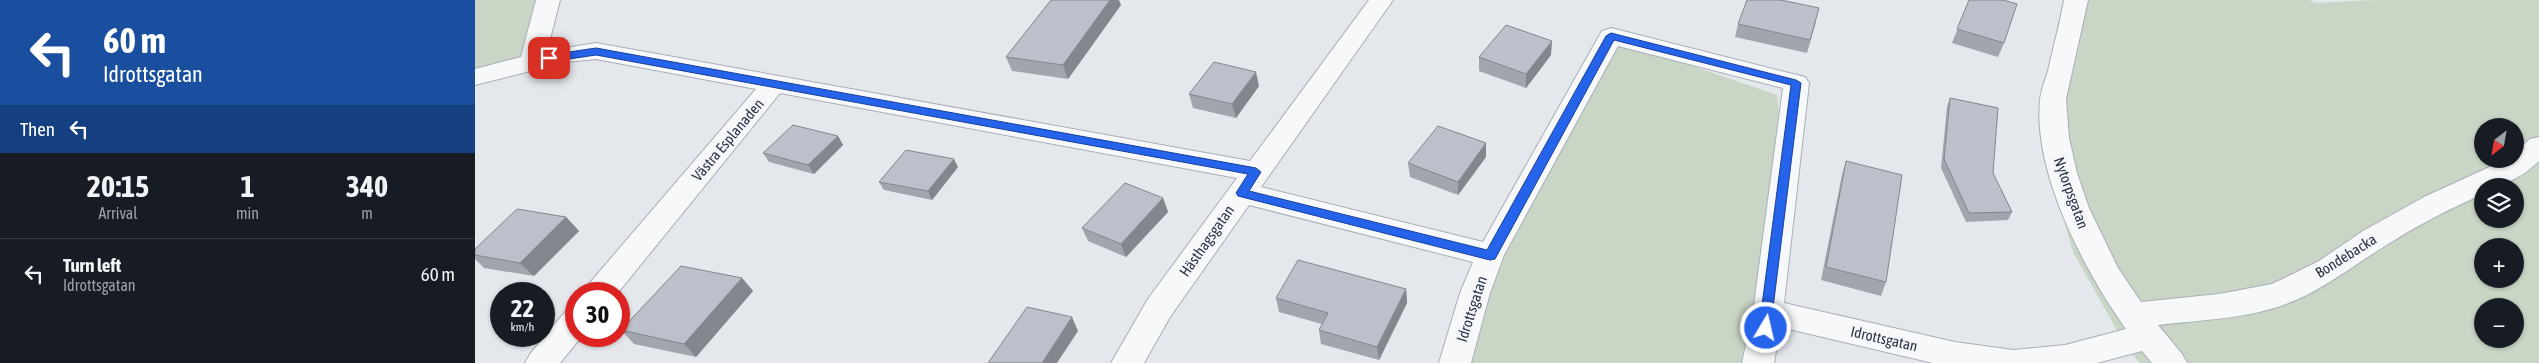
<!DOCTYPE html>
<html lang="en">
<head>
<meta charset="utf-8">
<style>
	body { margin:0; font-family:"Asap Condensed",sans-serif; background:#242831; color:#f1f3f6; height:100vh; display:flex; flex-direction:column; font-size:19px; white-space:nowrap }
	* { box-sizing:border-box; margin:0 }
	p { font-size:16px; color:#9ea1a6 }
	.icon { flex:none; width:28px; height:28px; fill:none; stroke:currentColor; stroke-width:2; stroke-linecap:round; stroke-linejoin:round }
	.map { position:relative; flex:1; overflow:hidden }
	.details { display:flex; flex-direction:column; background:#171b24; width:475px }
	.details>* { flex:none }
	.top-card { background:#1a4fa0; color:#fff; overflow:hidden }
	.needle { width:32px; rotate:211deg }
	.fabs { position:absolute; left:1999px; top:118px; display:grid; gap:10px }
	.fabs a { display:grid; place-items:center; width:50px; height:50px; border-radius:50%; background:#171b24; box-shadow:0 1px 4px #0004; font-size:25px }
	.speed { position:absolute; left:15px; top:282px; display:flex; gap:10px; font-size:25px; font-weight:700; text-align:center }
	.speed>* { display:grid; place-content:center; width:65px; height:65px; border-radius:50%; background:#171b24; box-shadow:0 1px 4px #0004; line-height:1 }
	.speed small { font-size:12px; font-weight:400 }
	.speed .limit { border:8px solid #d22; background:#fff; color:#111 }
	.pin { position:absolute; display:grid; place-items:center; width:42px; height:42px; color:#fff; margin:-21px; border-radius:10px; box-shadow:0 2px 8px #0006 }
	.me { position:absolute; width:55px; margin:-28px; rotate:9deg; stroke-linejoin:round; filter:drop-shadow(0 0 4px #0008) }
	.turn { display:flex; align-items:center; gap:18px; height:105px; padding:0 20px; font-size:22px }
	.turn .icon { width:65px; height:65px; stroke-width:2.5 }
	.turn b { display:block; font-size:35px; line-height:42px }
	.then { display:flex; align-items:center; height:48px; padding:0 20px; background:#0003; gap:10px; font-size:19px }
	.eta { display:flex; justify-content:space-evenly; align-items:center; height:85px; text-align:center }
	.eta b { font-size:30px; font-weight:700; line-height:35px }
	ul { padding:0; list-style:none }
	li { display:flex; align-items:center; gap:15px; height:70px; padding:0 20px; border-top:1px solid #363941 }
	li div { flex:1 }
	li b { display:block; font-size:19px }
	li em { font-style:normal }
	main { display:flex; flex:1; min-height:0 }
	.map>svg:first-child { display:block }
	.green { fill:#c9d6c5; fill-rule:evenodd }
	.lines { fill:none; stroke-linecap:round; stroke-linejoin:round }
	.minor-casing { stroke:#a9aeb7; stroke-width:2 }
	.minor { fill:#f7f8fa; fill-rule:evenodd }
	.wall { fill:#a1a5ae }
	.shaded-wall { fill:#83868d }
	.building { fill:#bbc0ca; stroke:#83868d }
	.route { fill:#2563eb; stroke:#184099 }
	.labels { text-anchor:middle; stroke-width:5; stroke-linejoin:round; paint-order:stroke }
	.street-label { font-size:15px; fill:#2b3445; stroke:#f4f6f9 }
</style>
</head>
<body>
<main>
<section class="details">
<div class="top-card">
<div class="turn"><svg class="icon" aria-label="left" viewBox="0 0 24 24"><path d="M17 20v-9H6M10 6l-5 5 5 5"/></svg><div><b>60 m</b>Idrottsgatan</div></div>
<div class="then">Then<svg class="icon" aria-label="left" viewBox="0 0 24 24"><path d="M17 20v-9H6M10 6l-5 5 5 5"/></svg></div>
</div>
<div class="eta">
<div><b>20:15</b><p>Arrival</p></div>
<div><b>1</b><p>min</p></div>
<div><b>340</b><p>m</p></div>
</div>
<ul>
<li><svg class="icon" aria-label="left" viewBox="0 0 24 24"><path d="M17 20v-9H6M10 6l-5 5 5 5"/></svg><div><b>Turn left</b><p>Idrottsgatan</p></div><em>60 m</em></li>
</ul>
</section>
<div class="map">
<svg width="2064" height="363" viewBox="0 0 2064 363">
	<rect width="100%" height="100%" fill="#e4e7ec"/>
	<g class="green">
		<polygon points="0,0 64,0 49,66 0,78"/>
		<path d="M1593 0H1834L1841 3 1899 0H2064V363H1665L1653 350 1598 252 1567 143ZM2008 126H2040V159H2008ZM2008 186H2040V219H2008ZM2008 246H2040V279H2008ZM2008 306H2040V339H2008Z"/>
		<polygon points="1136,38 1302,95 1307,149 1282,363 984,363 1006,271"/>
	</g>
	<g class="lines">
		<g class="minor-casing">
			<g id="minor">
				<path d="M61 0H85L72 51 121 43 775 161 894 0H918L786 187 1008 242 1124 36 1127 31 1136 28 1330 77 1334 83 1309 303 1480 342 1538 350 1590 345 1651 329C1610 272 1558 173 1565 100 1566 90 1570 81 1573 71 1578 47 1585 24 1589 0H1613L1591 99 1594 138 1602 173 1614 208 1643 268 1666 302 1744 294 1797 284 1844 261 1888 231 1949 197 2032 159H2040V152L2055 139 2064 137V161C2047 177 2031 186 2008 186V194C1974 209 1941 226 1910 246 1877 266 1847 291 1811 304 1771 319 1725 320 1683 325L1707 354 1712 363H1677L1667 351 1622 363H1458L1305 327 1299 363H1267L1278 312 1308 88 1143 46 1029 255 1015 293 996 363H964L985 293 998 262 774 205 695 317 669 363H636L673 299 762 178 305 93 142 294H109L113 285 281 89 121 59 91 62 0 85V69L46 57Z"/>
				<polygon points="101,309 101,336 107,336 85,363 50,363 55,354 90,312"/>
			</g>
		</g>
		<use href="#minor" class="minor"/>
	</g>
	<g class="wall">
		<polygon points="1494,0 1529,43 1523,57 1477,43"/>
		<polygon points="646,5 593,79 537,71 531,57"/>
		<polygon points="1341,22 1332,53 1260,37 1263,24"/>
		<polygon points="1076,55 1051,88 1004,71 1004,57"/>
		<polygon points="784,86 761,118 718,108 714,94"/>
		<polygon points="1475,98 1518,173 1537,212 1533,220 1491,222 1466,168 1472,107"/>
		<polygon points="363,136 368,145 339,174 294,162 288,153"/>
		<polygon points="1011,143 1011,157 983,195 935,177 933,163"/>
		<polygon points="1371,161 1411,282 1406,296 1346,280 1367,175"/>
		<polygon points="483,167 457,200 409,190 404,182"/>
		<polygon points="688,198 693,212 651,257 613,241 607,228"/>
		<polygon points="91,217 104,231 59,276 9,268 0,259 0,249"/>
		<polygon points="267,278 278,291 221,357 159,344 146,330"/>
		<polygon points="931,289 932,303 904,360 846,344 844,330 847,324 804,312 801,298"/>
	</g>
	<g class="shaded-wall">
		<polygon points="635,0 644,0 646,5 593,79 588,65"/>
		<polygon points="1077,41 1076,55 1051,88 1051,74"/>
		<polygon points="781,72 784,86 761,118 757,104"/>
		<polygon points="363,136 368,145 339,174 333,165"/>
		<polygon points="1011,143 1011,157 983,195 983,182"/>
		<polygon points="479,159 483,167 457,200 453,191"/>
		<polygon points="688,198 693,212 651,257 646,244"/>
		<polygon points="91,217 104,231 59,276 45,263"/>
		<polygon points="267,278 278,291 221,357 209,344"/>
		<polygon points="931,289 932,303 904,360 902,347"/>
		<polygon points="597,317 603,331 582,363 567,363"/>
	</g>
	<g class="building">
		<polygon points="576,0 635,0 588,65 531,57"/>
		<polygon points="1272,0 1306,0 1344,8 1335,40 1263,24"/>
		<polygon points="1494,0 1528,0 1542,4 1529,43 1482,29"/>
		<polygon points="1031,25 1077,41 1051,74 1004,57"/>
		<polygon points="739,62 781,72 757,104 714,94"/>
		<polygon points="1475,98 1523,108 1518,173 1537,212 1494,213 1469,159"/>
		<polygon points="318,125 363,136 333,165 288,153"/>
		<polygon points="963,126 1011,143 983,182 933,163"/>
		<polygon points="431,150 479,159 453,191 404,182"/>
		<polygon points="1371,161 1427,175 1411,282 1351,267"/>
		<polygon points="650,183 688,198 646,244 607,228"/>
		<polygon points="42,209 91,217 45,263 0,255 0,249"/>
		<polygon points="823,260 931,289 902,347 844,330 853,313 801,298"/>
		<polygon points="206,266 267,278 209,344 146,330"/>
		<polygon points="552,307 597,317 567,363 513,363"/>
	</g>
	<polygon class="route" points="1136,33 1321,80 1326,83 1295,332 1286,332 1284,328 1316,85 1139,40 1020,259 1015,260 763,196 761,193 773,174 121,55 74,62 69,58 74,55 121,48 781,168 786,172 774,191 1012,250 1131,36"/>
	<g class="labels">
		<g class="street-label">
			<text transform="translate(253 140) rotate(-50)" y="5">Västra Esplanaden</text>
			<text transform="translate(1596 193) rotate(70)" y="5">Nytorpsgatan</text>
			<text transform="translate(732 241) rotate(-55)" y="5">Hästhagsgatan</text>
			<text transform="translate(1871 256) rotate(-32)" y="5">Bondebacka</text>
			<text transform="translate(997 309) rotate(-72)" y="5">Idrottsgatan</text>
			<text transform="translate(1409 339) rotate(13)" y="5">Idrottsgatan</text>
		</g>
	</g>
</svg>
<div class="fabs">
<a><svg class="needle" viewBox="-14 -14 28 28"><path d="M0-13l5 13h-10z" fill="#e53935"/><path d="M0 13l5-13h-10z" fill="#9ea1a6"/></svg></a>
<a><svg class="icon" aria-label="layers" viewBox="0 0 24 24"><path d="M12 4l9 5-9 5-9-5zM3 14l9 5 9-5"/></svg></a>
<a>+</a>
<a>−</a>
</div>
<div class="speed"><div>22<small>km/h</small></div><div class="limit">30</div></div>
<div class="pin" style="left:74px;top:58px;background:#d93025"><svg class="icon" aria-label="arrive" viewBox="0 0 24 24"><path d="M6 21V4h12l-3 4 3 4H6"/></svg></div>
<svg class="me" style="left:1291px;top:328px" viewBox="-20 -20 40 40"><circle r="17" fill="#2563eb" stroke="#fff" stroke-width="3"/><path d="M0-11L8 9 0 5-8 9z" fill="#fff"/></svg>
</div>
</main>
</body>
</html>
